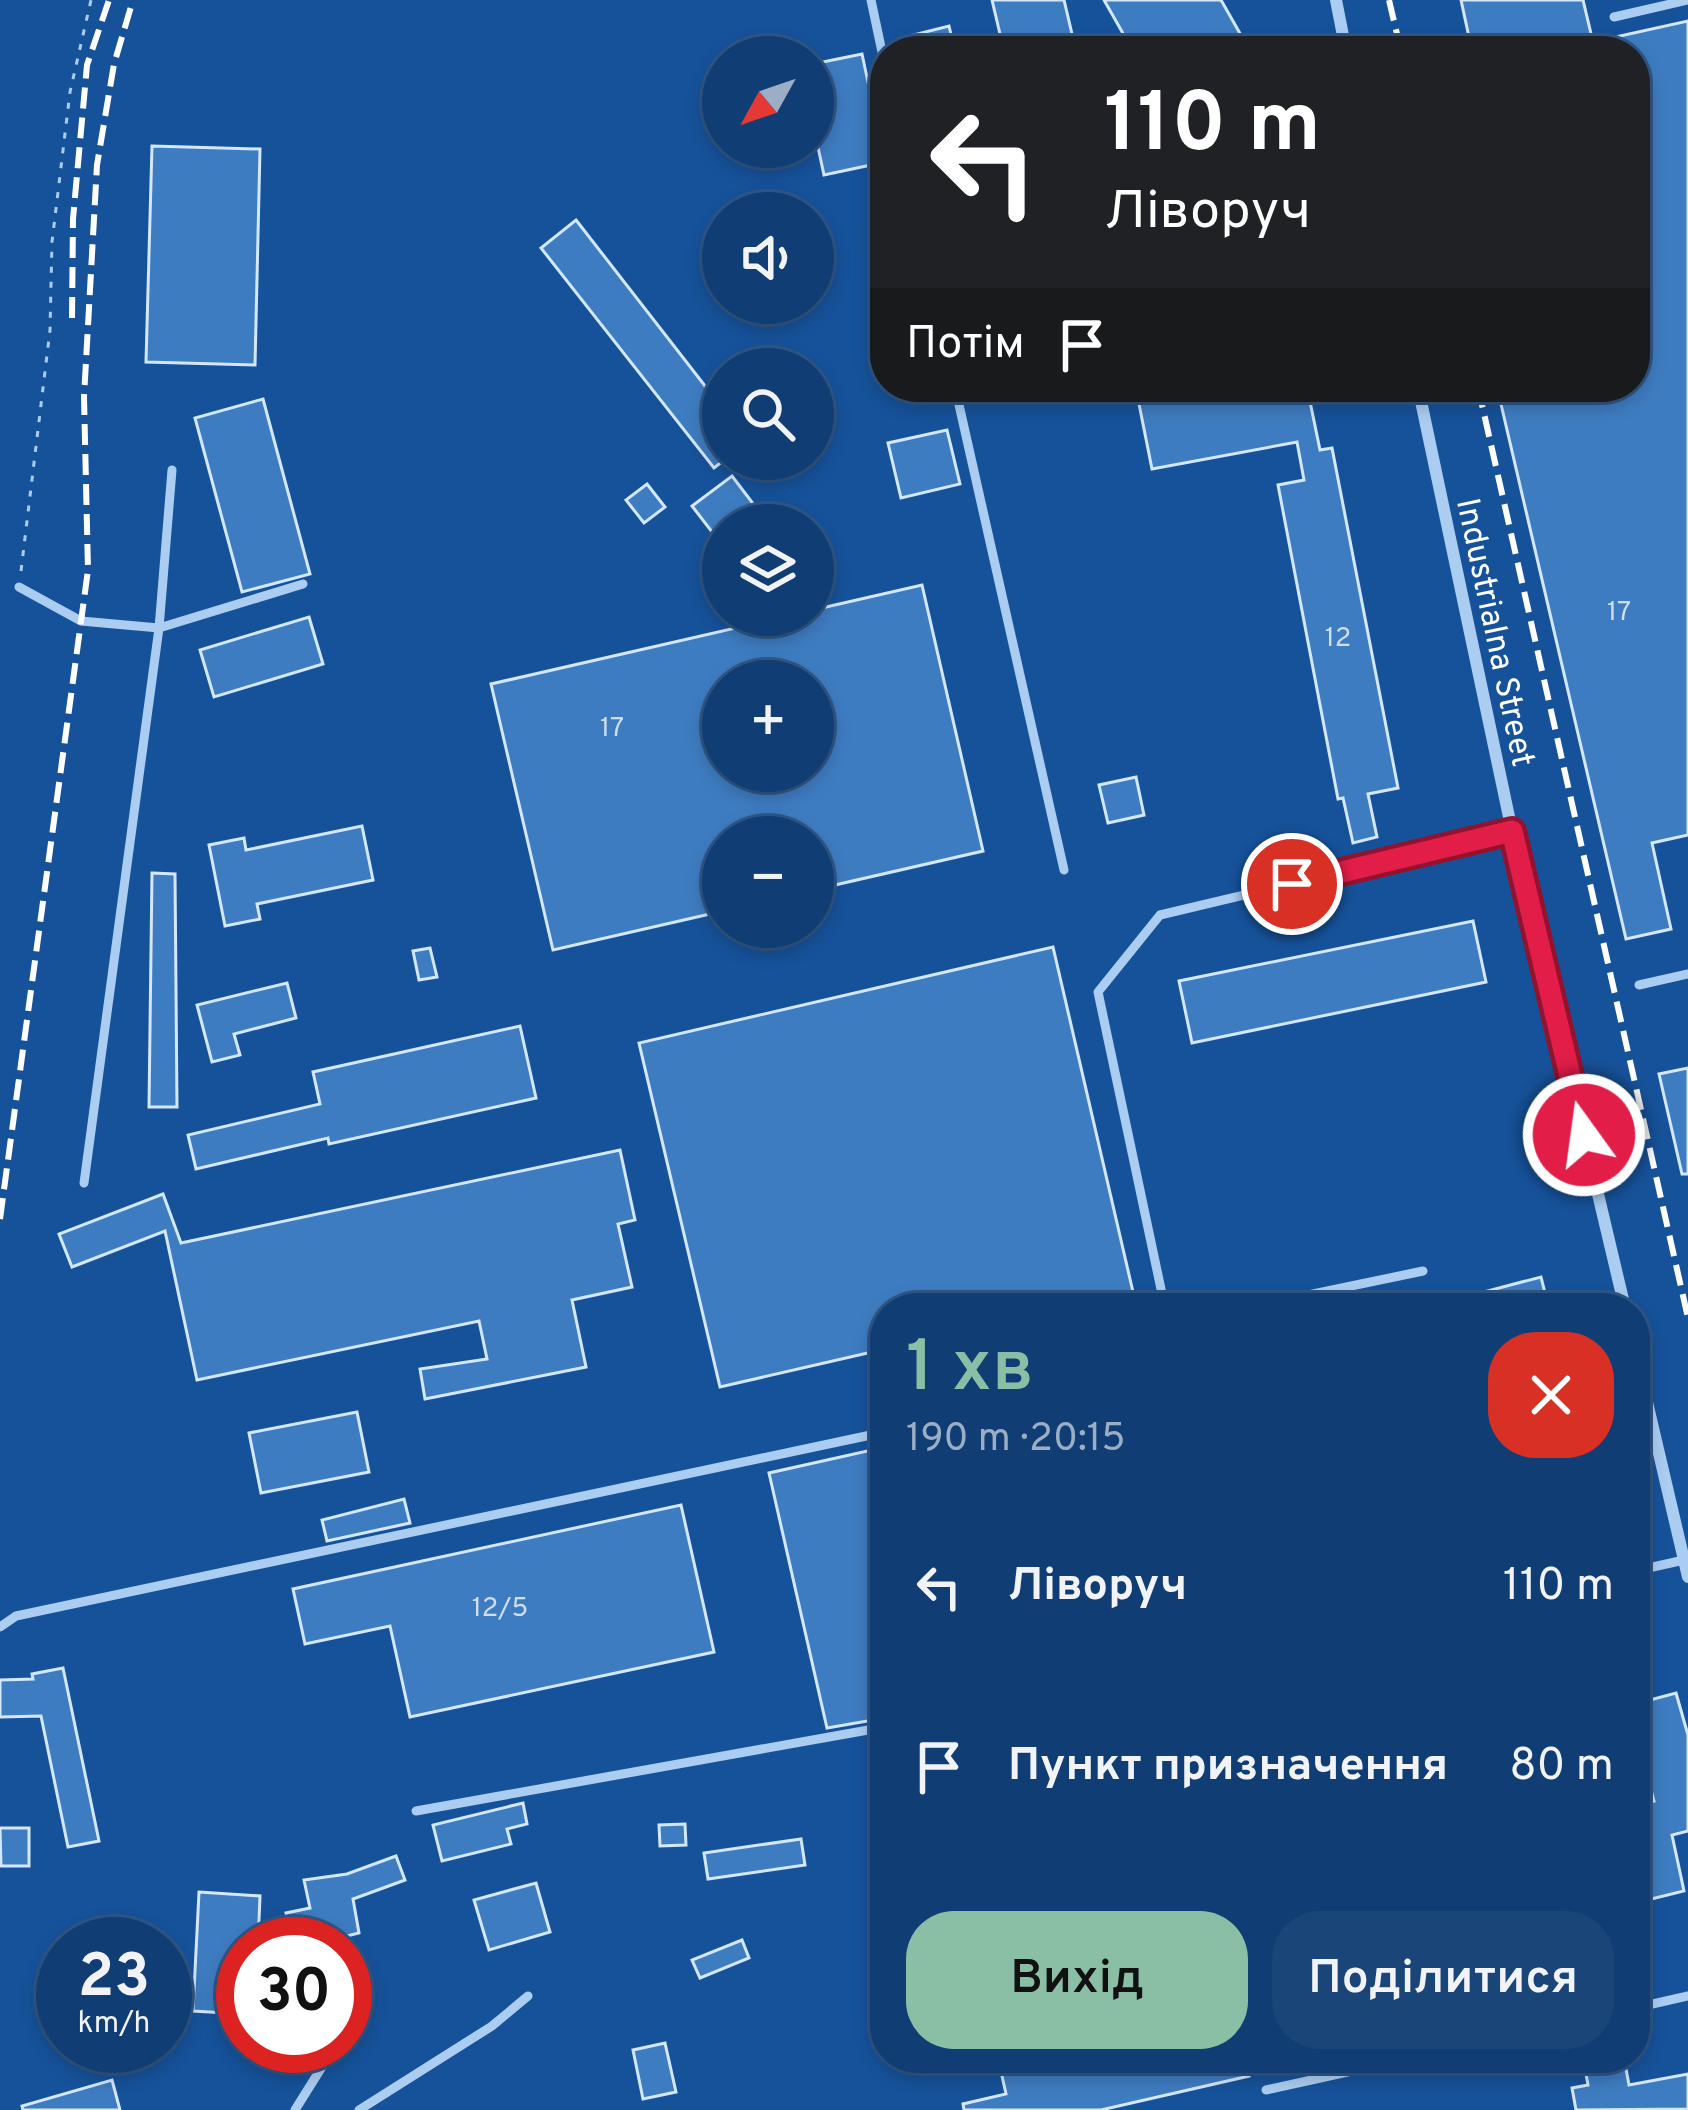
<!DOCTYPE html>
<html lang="uk">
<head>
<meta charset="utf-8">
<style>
	body { margin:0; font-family:Overpass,sans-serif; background:#194579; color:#f1f3f6; height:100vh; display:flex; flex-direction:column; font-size:45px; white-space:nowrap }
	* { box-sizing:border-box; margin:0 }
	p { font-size:39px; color:#9caec5 }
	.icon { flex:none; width:66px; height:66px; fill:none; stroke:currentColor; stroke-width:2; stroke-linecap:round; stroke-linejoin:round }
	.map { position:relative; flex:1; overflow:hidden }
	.side { position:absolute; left:870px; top:1293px; width:780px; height:780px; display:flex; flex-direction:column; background:#103e74; border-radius:48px; box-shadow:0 6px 18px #0003,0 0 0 3px #305786 }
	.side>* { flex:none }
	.hud { position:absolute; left:870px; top:36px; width:780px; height:366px; border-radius:48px; box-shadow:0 6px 18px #0003,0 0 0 3px #305786; background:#202124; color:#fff; overflow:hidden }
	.needle { width:78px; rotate:230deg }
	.tools { position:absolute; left:702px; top:36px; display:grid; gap:24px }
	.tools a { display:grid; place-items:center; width:132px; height:132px; border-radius:50%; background:#103e74; box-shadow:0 6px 18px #0003,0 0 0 3px #305786; font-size:60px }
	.speed { position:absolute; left:36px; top:1917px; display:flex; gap:24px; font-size:60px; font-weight:700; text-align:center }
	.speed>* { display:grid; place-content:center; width:156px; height:156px; border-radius:50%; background:#103e74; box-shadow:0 6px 18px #0003,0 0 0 3px #305786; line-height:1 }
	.speed small { font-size:30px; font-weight:400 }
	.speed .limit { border:18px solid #d22; background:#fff; color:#111 }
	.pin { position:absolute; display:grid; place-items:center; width:102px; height:102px; color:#fff; margin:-51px; border:6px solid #fff; border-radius:50%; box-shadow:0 3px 12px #0007 }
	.me { position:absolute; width:132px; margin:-66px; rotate:346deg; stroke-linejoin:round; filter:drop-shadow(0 0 9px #0008) }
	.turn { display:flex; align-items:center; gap:42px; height:252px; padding:0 36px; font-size:54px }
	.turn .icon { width:156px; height:156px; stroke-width:2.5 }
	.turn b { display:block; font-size:84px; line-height:102px }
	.then { display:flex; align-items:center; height:114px; padding:0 36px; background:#0003; gap:24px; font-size:45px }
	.round { display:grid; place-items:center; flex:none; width:126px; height:126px; border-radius:48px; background:#194579 }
	.summary { display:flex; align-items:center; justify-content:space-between; height:204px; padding:0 36px }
	h1 { font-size:72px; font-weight:600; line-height:90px; color:#8abfa5 }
	.button { display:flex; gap:24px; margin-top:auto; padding:24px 36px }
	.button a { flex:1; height:138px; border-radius:48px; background:#8abfa5; color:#111; font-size:48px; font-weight:600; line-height:138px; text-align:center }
	.button a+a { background:#194579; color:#f1f3f6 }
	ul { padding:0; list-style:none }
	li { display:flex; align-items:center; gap:36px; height:180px; padding:0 36px }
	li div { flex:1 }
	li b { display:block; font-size:45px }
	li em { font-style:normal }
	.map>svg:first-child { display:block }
	.building { fill:#3e7cc1; stroke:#d3e7fd; stroke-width:3; fill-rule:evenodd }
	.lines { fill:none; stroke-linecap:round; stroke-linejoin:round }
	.path { stroke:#abcdf2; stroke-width:3; stroke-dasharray:6 9; stroke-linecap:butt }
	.lane { stroke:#abcdf2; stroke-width:9 }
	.street { stroke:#abcdf2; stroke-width:12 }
	.rail { stroke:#fff; stroke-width:6; stroke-dasharray:21 9; stroke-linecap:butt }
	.route-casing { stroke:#92132f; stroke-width:30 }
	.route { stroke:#e11d48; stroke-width:21 }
	.labels { text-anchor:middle; stroke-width:12; stroke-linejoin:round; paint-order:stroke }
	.number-label { font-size:27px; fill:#cfdef0 }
	.street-label { font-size:33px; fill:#fff; stroke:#16529a }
</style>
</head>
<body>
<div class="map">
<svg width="1688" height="2110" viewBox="0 0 1688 2110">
	<rect width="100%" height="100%" fill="#16529a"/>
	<g class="building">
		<polygon points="992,0 1064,0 1076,51 1004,51"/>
		<polygon points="1104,0 1221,0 1250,51 1133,51"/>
		<polygon points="1461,0 1583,0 1593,42 1688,21 1688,835 1652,843 1671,929 1626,939 1497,387 1635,387 1635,51 1472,51"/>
		<polygon points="949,26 955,51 916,51 913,35"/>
		<polygon points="862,54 885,162 824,175 813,124 813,64"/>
		<polygon points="152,146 260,149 255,365 146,362"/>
		<polygon points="576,220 723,409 723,461 714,468 541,248"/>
		<polygon points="1199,387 1307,387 1320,450 1332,448 1398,788 1368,794 1377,837 1353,843 1343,798 1338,799 1278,485 1304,480 1297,442 1152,469 1138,399"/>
		<polygon points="263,399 310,574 242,592 195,418"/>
		<polygon points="947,430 960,484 901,498 888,443"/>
		<polygon points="732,476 764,518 755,525 723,525 723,546 692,506"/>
		<polygon points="647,484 665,507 644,523 626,500"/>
		<path d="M922 585 983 851 813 890V837H723V911L553 950 491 684 792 615H813V610ZM723 681H813V771H723Z"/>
		<polygon points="309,617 323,664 214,697 200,650"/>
		<polygon points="1136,777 1144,815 1108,823 1099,785"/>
		<polygon points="362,826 373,880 257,904 260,919 225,926 209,845 244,838 246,850"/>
		<polygon points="152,873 175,874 177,1107 149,1107"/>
		<polygon points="1473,921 1486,982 1192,1043 1179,981"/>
		<polygon points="1053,947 1133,1292 1064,1308 885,1308 885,1349 720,1387 639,1043"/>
		<polygon points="430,948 437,977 419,980 413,951"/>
		<polygon points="287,983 296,1018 234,1034 240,1055 212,1062 197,1005"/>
		<polygon points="520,1026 536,1098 329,1144 328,1138 196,1169 188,1135 320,1104 313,1072"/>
		<polygon points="1688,1068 1688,1174 1682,1174 1659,1074"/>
		<polygon points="620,1150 635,1220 618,1224 632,1287 572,1300 586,1367 425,1399 420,1369 487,1359 479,1321 197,1380 165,1231 72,1267 59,1234 163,1194 181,1243"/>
		<polygon points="1541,1277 1547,1301 1520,1308 1479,1308 1476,1294"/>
		<polygon points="357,1412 369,1472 261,1493 249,1433"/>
		<polygon points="885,1447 885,1718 827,1728 769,1473"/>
		<polygon points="404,1499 410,1523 327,1541 322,1520"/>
		<polygon points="681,1505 714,1652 410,1717 390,1626 305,1644 293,1589"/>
		<polygon points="63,1668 99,1841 68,1847 41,1716 0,1717 0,1680 33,1679 32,1674"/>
		<polygon points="1676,1693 1688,1735 1688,1831 1672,1835 1684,1891 1635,1903 1635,1805 1654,1801 1635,1731 1635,1704"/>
		<polygon points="523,1803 527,1824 507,1829 511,1844 442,1861 433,1825"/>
		<polygon points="685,1824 686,1845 660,1846 659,1825"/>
		<polygon points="0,1828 29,1828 29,1866 1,1866"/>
		<polygon points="801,1839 805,1865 708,1879 704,1853"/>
		<polygon points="396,1856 405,1880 353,1899 359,1933 316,1944 294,1944 286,1913 310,1908 304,1880 347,1874"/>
		<polygon points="536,1883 550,1932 489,1950 474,1900"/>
		<polygon points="199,1892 260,1896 258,1944 243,1944 243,2014 193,2011"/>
		<polygon points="742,1940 749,1958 700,1978 692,1960"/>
		<polygon points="665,2043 676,2092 643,2099 633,2050"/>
		<polygon points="998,2058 1245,2058 1249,2076 1101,2110 964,2110 963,2104 1006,2094"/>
		<polygon points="1583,2058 1624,2058 1629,2085 1688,2074 1688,2109 1576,2110 1572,2088 1588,2085"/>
		<polygon points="112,2080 120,2110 23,2110 22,2106"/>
	</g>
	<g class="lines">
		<polyline class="path" points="21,571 50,330 52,242 70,92 91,0"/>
		<g class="lane">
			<polyline points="871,0 885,66"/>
			<polyline points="1614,17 1688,0"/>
			<polyline points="955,387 1064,870"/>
			<polyline points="172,470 159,628 303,584"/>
			<polyline points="19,587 81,621 159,628 84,1183"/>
			<polyline points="1639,985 1688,974"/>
			<polyline points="1165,1308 1098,992 1160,915 1512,831"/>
			<polyline points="1245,1308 1423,1271"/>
			<polyline points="1635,1571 1684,1560"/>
			<polyline points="0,1627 16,1616 885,1432"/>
			<polyline points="416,1811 885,1727"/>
			<polyline points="1635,2008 1688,1996"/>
			<polyline points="345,2030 370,1995"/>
			<polyline points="1266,2090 1411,2058"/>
			<polyline points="295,2110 335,2046"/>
			<polyline points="359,2110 492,2026 528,1996"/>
		</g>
		<g class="street">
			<polyline points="1336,0 1346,51"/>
			<polyline points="1418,387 1512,831 1625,1308"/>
			<polyline points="1635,1351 1688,1577"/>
		</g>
		<g class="rail">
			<polyline points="1389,0 1401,51"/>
			<polyline points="72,318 73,219 87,65 109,0"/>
			<polyline points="1478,387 1688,1318"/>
			<polyline points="0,1219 88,570 84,397 97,165 114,64 133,0"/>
		</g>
	</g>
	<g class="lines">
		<g class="route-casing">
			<polyline id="route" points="1292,884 1512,831 1584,1135"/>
		</g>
		<use href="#route" class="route"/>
	</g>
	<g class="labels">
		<g class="number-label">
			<text x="1619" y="620">17</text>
			<text x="1338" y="646">12</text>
			<text x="612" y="736">17</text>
			<text x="500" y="1616">12/5</text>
		</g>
		<g class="street-label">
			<text transform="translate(1497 632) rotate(78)" y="12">Industrialna Street</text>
		</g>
	</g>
</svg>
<div class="tools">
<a><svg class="needle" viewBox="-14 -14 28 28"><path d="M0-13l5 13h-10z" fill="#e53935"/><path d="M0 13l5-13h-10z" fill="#9caec5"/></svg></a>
<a><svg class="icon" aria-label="sound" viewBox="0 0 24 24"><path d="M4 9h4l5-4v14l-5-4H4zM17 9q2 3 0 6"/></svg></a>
<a><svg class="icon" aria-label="search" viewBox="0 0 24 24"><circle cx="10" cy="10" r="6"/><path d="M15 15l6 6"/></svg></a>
<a><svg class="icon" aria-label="layers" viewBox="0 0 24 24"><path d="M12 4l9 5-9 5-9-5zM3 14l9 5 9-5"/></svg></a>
<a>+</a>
<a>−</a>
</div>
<div class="speed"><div>23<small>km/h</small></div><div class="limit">30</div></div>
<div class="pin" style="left:1292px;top:884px;background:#d93025"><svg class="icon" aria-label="arrive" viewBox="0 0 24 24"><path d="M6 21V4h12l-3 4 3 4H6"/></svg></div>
<svg class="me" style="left:1584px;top:1135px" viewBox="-20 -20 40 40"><circle r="17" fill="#e11d48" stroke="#fff" stroke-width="3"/><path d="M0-11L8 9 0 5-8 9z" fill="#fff"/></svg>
<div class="hud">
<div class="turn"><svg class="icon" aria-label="left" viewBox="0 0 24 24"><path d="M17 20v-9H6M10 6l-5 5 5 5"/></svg><div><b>110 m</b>Ліворуч</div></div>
<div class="then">Потім<svg class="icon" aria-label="arrive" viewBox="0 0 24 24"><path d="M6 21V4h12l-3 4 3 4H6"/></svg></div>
</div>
<section class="side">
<div class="summary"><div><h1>1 хв</h1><p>190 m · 20:15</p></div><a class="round" style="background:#d93025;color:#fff"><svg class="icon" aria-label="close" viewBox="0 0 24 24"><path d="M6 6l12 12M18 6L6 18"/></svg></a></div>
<ul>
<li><svg class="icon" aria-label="left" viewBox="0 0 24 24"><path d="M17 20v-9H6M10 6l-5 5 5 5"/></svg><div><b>Ліворуч</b></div><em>110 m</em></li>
<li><svg class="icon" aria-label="arrive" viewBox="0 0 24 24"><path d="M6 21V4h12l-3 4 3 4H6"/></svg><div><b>Пункт призначення</b></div><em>80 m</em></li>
</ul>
<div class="button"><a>Вихід</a><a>Поділитися</a></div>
</section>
</div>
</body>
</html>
